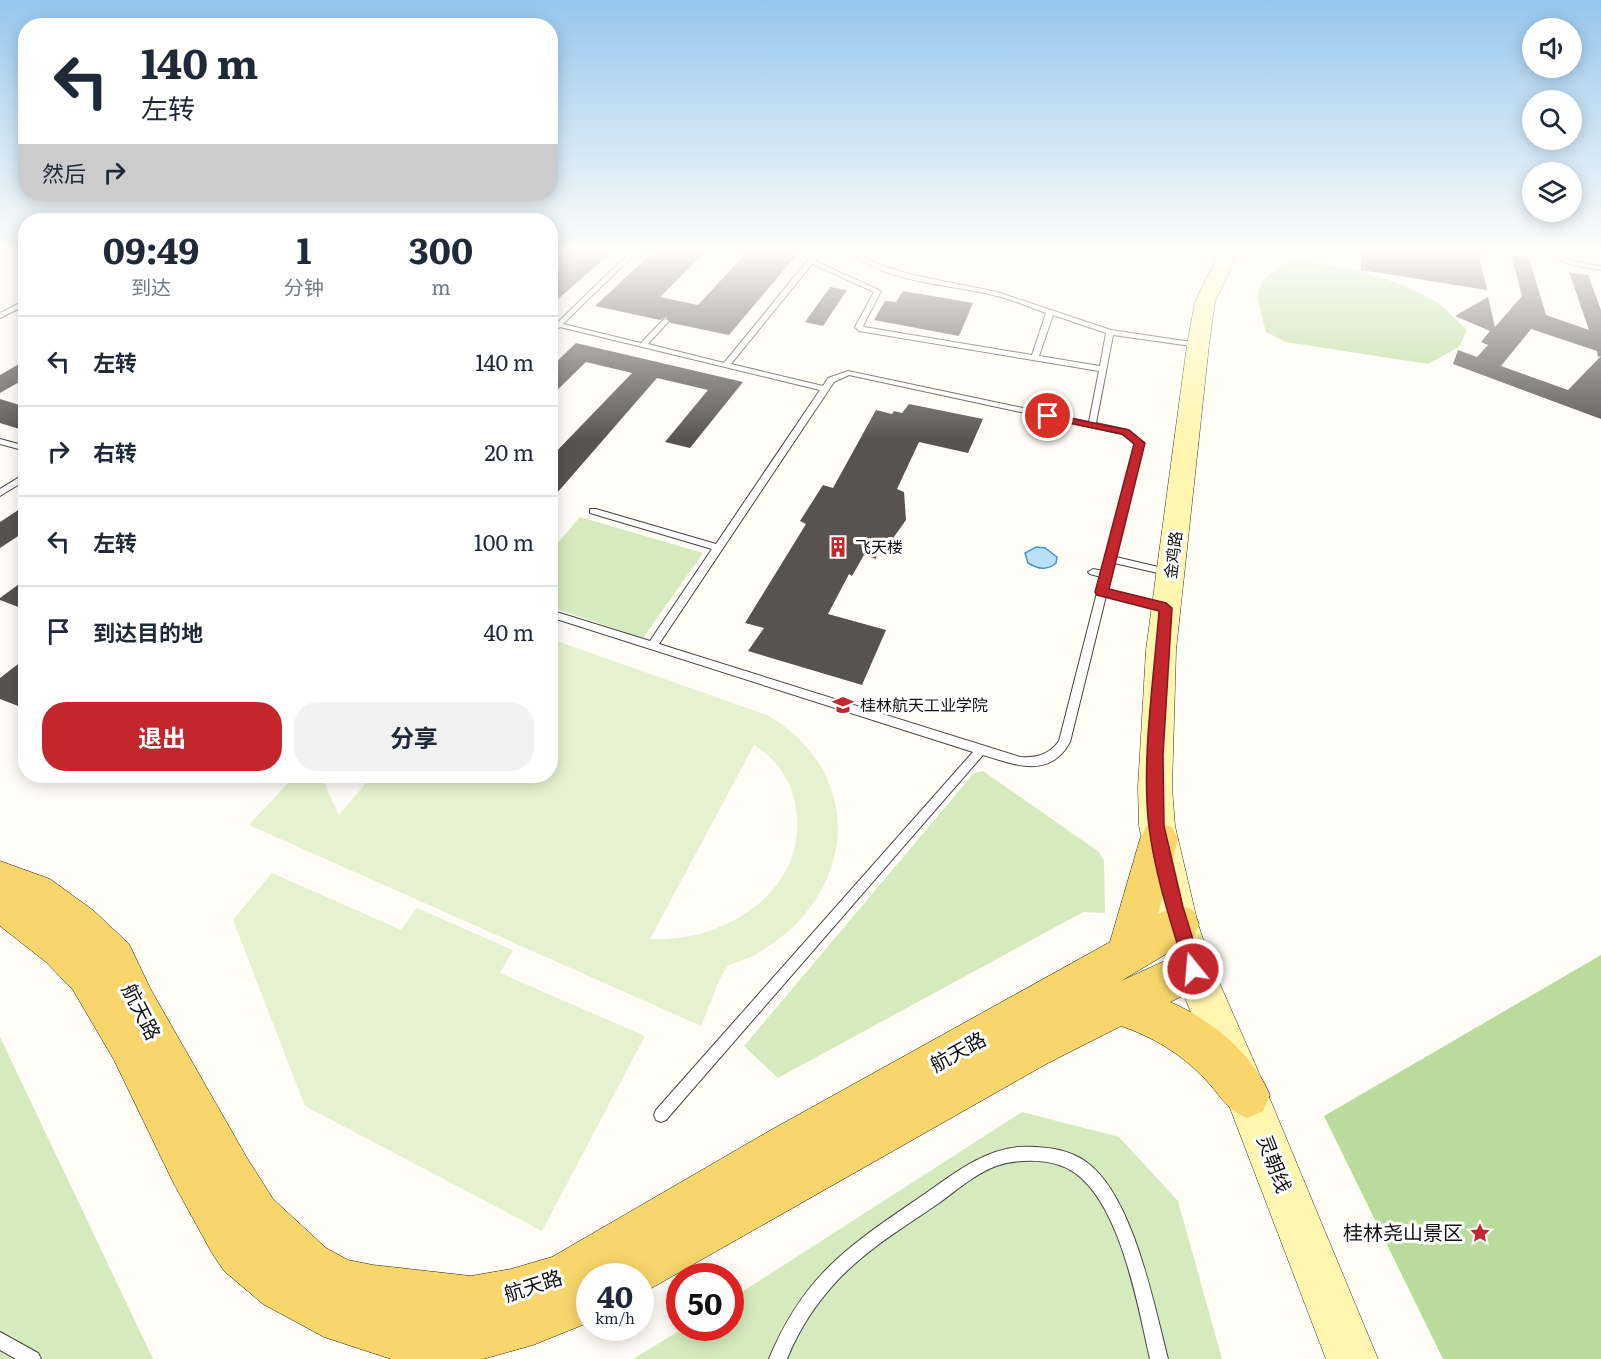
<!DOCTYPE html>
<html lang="zh">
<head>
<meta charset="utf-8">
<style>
	body { margin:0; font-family:Literata,"Noto Sans SC",serif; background:#f2f2f3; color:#1f2937; height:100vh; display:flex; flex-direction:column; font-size:22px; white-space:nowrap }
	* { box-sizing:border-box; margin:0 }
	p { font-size:20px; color:#747a83 }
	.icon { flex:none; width:33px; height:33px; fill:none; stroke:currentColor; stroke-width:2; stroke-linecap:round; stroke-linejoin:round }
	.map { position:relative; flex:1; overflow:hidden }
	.details { position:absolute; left:18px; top:213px; width:540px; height:570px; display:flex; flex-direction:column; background:#fff; border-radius:24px; box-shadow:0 3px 15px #0003 }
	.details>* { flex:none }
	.guide { position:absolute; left:18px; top:18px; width:540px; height:183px; border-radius:24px; box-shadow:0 3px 15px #0003; background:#fff; color:#1f2937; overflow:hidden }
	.tools { position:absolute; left:1522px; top:18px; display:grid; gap:12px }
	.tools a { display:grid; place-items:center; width:60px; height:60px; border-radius:50%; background:#fff; box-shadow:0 3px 15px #0003; font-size:30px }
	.speed { position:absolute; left:576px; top:1263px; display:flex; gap:12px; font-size:30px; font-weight:700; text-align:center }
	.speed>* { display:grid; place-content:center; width:78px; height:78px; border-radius:50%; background:#fff; box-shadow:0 3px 15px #0003; line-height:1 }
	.speed small { font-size:15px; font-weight:400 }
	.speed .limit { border:9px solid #d22; background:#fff; color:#111 }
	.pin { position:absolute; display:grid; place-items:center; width:51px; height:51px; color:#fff; margin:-26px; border:3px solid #fff; border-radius:50%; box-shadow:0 2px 6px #0007 }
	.me { position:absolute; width:66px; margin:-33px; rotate:343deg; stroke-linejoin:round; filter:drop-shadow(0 0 4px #0008) }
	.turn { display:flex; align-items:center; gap:21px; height:126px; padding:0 24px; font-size:27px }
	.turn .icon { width:78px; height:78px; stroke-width:2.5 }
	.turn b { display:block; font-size:42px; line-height:51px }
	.then { display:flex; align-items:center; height:57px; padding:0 24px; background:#0003; gap:12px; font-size:22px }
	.eta { display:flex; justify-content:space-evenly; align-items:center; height:102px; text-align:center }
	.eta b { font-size:36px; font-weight:700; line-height:42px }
	.primary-button { display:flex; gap:12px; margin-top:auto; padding:12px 24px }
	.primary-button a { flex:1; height:69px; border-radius:24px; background:#c4262e; color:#fff; font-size:24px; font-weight:700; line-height:69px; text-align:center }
	.primary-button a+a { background:#f2f2f3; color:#1f2937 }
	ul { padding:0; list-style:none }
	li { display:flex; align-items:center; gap:18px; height:90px; padding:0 24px; border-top:2px solid #e0e1e3 }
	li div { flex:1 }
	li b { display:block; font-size:22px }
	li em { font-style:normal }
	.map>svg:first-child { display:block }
	.green { fill:#d5ebbd }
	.forest { fill:#b9dc9c }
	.pitch { fill:#e6f2cf; fill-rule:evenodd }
	.water { fill:#b9e0f7; stroke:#3f96cf; stroke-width:1.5 }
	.building { fill:#5a524d }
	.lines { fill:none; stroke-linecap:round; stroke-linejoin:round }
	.service-casing { stroke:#444; stroke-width:2 }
	.secondary-casing { stroke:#333; stroke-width:1 }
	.primary-casing { stroke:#222; stroke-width:1 }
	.service { fill:#fff; fill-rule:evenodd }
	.secondary { fill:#fff6b0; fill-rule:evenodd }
	.primary { fill:#f9d66b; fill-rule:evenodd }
	.route { fill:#c4262e; stroke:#7f191e; stroke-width:1.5 }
	.labels { text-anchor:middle; stroke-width:6; stroke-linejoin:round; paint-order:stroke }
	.poi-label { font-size:16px; fill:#111; stroke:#fff; text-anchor:start }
	.street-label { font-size:16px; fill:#111; stroke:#fff }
	.near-street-label { font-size:20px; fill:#111; stroke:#fff }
	.near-poi-label { font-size:20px; fill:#111; stroke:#fff; text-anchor:end }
</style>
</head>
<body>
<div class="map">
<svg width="1601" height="1359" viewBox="0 0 1601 1359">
	<rect width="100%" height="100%" fill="#fffdf5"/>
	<g class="green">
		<polygon points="580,517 703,553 643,638 551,607 551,551"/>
		<polygon points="983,771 1099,852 1104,861 1105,913 1083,912 778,1078 744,1046 974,773"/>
		<polygon points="0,1037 153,1359 0,1359"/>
		<polygon points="1022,1112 1119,1137 1178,1201 1222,1359 633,1359 684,1328 730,1328 731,1299"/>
	</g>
	<g class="forest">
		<path d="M1289 261C1334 262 1397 278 1436 302 1447 309 1457 321 1467 330L1459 347 1428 364 1286 342 1266 332C1255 289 1250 286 1289 261Z"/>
		<polygon points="1601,955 1601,1359 1443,1359 1324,1116"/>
	</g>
	<g class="pitch">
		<polygon points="897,251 976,251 966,267 896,253"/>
		<path d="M551 639 767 715C850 763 862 859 793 927 781 938 767 948 753 956 746 960 733 962 727 967 720 974 706 1015 701 1026L249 825 288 783V776H324L327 790 339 815 372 776H550ZM754 745C773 756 789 777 794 799 816 885 727 944 650 939Z"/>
		<polygon points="272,873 401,930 417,908 513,950 500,973 645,1036 542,1231 305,1106 233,920"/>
	</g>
	<path class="water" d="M1036 547 1045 548 1057 557 1056 563C1047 571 1038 569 1028 563L1025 553Z"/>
	<g class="building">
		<polygon points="550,251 613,251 550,306"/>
		<polygon points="654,251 706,251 660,297 698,305 748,251 800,251 729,335 671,323 666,317 660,320 595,306"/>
		<polygon points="1361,251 1478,251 1487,290 1361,270"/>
		<polygon points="1511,255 1529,258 1546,315 1589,330 1569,272 1588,275 1601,310 1601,356 1598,357 1597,351 1531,329 1501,366 1568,390 1601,356 1601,419 1453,364 1458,350 1477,357 1488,345 1481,342 1490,331 1455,316 1488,297 1495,327 1522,296"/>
		<polygon points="830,287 847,290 823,326 805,322"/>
		<polygon points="903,291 973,303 959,336 874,320 885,301 896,302"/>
		<polygon points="576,343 743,382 690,448 665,442 708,390 657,378 550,501 550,458 632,373 586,362 550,397 550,368"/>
		<polygon points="26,360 26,378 0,393 0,375"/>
		<polygon points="0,399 26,407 26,431 0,423"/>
		<polygon points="909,404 983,419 968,453 919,442 897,489 904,492 906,520 891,541 877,552 876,559 864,555 852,576 849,574 828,614 886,630 862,685 748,651 764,628 745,623 806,524 800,521 823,485 833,488 876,410 892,414 894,411 902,413"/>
		<polygon points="26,505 26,531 0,548 0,522"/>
		<polygon points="26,579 26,610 0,600 0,598"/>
		<polygon points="26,658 26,709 0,699 0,678"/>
	</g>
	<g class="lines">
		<g class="service-casing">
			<g id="service">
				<path d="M631 251H638L563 324 641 343 663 320 665 319 669 321 648 344 724 363 808 260 815 251H822L815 261 881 291 863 326 864 327 1032 355 1046 313C1029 307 1011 299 993 295 951 284 882 283 851 251H858L867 260 908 274 997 292 1111 330 1198 343 1202 345 1198 347 1113 335 1096 423 1128 430 1144 443 1116 557 1171 570 1176 573 1171 576 1114 563 1107 590 1168 605 1170 608 1168 611 1165 612 1106 596 1070 742C1050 779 1015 765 983 755L666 1120 661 1122 656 1120 654 1115 656 1110 973 752 550 617V610L650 641 712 549 590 513V509H596L716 544 820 390 560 327 550 335V329L553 326 550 325V321L557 323ZM812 264 874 292 855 327 859 331 1099 371 1089 422 848 371 828 378 823 386 731 364ZM1053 315 1106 333 1100 366 1039 356ZM849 375 1122 434 1136 444 1103 571 1093 569 1088 572 1090 574 1101 577 1059 741C1049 755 1036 758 1020 757L659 644 834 382Z"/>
				<polygon points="1537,251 1547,251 1576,262 1601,266 1601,270 1573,265"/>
				<polygon points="26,300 26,305 0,318 0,313"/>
				<polygon points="0,439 26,446 26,451 0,444"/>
				<polygon points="26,473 26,480 0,496 0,489"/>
				<path d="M1018 1147C1041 1146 1066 1148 1085 1161 1133 1194 1154 1305 1168 1359H1150C1138 1306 1121 1206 1075 1173 1055 1158 1019 1158 996 1166 975 1174 957 1190 939 1203 903 1228 865 1250 835 1283 815 1305 798 1331 787 1359H769C805 1272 852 1244 926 1193 955 1173 982 1151 1018 1147Z"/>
				<polygon points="0,1332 38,1353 41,1359 16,1359 0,1350"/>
			</g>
		</g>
		<g class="secondary-casing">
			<polygon id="secondary" points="1220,251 1239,251 1215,302 1209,345 1176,650 1172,788 1175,826 1198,924 1212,966 1262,1080 1378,1359 1326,1359 1225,1095 1173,969 1160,924 1139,826 1138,788 1146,650 1187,345 1195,302"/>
		</g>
		<g class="primary-casing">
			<path id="primary" d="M1159 822 1172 827 1178 839 1158 914 1179 905 1193 910 1199 924 1193 938 1121 981 1193 948 1208 954 1214 969 1208 984 1170 1002C1212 1020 1252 1053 1270 1095L1263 1111 1247 1118C1225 1109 1220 1094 1204 1078 1180 1053 1153 1037 1121 1026L1048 1063 641 1294 640 1276H590V1322L533 1345 483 1359H391L324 1337 263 1304 224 1271 212 1253 174 1184 114 1060 73 990 46 962 0 926V861L50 879 94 911 129 944 151 990 247 1158 273 1199 326 1248 348 1260 373 1265 471 1276 511 1269 552 1257 771 1130 1110 942 1140 839 1146 827Z"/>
		</g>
		<use href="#service" class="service"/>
		<use href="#secondary" class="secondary"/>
		<use href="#primary" class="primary"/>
	</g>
	<linearGradient id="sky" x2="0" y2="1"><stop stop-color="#95c6ee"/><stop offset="0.57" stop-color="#fffefa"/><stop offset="1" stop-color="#fffefa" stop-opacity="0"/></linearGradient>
	<rect width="1601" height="442" fill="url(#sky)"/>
	<path class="route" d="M1044 413 1129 430 1145 443 1109 589 1166 603 1172 608 1163 755 1164 826 1183 907 1202 969 1199 975 1193 978 1187 975 1185 969C1171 923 1155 875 1149 827 1141 762 1154 677 1159 611L1097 595 1095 592 1134 444 1122 434 1044 418Z"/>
	<defs>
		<g id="building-bare" transform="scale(1.62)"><path d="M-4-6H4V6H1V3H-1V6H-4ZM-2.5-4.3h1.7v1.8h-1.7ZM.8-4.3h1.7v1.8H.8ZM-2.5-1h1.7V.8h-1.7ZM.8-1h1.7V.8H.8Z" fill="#c4262e" stroke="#fff" stroke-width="2.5" paint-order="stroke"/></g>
		<g id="university-bare" transform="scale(1.62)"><path d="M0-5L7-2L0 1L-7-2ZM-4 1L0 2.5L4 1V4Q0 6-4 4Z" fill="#c4262e" stroke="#fff" stroke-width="2.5" paint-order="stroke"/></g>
		<g id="sight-bare" transform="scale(1.62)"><path d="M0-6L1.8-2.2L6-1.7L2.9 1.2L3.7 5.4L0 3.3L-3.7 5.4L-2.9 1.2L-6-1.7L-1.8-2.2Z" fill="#c4262e" stroke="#fff" stroke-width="2.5" paint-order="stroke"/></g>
	</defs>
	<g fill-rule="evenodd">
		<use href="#building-bare" x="838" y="547"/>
		<use href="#university-bare" x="843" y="705"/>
		<use href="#sight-bare" x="1480" y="1233"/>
	</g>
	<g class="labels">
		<g class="poi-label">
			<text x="855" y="553">飞天楼</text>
			<text x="860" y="711">桂林航天工业学院</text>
		</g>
		<g class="street-label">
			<text transform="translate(1173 555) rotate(-83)" y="6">金鸡路</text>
		</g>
		<g class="near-street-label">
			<text transform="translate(141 1012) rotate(63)" y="7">航天路</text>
			<text transform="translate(958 1052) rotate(-29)" y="7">航天路</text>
			<text transform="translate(1274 1164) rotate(69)" y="7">灵朝线</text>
			<text transform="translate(533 1286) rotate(-18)" y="7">航天路</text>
		</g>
		<g class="near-poi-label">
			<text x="1463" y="1240">桂林尧山景区</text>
		</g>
	</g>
</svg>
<div class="tools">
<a><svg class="icon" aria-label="sound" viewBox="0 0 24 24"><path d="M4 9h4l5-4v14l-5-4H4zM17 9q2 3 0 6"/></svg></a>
<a><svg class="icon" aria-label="search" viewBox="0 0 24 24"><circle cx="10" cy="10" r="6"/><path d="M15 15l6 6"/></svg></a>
<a><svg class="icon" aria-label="layers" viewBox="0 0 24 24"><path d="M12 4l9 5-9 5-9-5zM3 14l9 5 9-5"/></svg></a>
</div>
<div class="speed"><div>40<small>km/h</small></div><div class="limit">50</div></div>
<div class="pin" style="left:1048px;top:416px;background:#d93025"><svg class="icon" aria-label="arrive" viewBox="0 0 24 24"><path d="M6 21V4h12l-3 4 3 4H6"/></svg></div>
<svg class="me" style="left:1193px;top:969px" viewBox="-20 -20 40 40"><circle r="17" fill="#c4262e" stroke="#fff" stroke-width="3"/><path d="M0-11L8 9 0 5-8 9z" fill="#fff"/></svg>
<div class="guide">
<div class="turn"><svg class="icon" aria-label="left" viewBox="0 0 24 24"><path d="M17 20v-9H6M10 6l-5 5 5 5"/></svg><div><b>140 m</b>左转</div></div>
<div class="then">然后<svg class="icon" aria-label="right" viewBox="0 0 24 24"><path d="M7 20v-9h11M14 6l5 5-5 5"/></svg></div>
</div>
<section class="details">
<div class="eta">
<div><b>09:49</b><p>到达</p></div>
<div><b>1</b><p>分钟</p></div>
<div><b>300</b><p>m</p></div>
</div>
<ul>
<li><svg class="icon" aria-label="left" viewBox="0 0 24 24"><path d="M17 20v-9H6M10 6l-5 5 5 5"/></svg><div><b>左转</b></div><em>140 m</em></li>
<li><svg class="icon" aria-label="right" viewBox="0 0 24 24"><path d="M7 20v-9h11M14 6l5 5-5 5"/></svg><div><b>右转</b></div><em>20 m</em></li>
<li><svg class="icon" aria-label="left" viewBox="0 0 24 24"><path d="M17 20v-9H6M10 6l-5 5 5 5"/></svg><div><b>左转</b></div><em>100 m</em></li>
<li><svg class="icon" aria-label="arrive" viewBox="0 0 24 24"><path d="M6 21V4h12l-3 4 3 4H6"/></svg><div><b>到达目的地</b></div><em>40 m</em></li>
</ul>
<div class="primary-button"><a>退出</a><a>分享</a></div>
</section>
</div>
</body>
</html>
